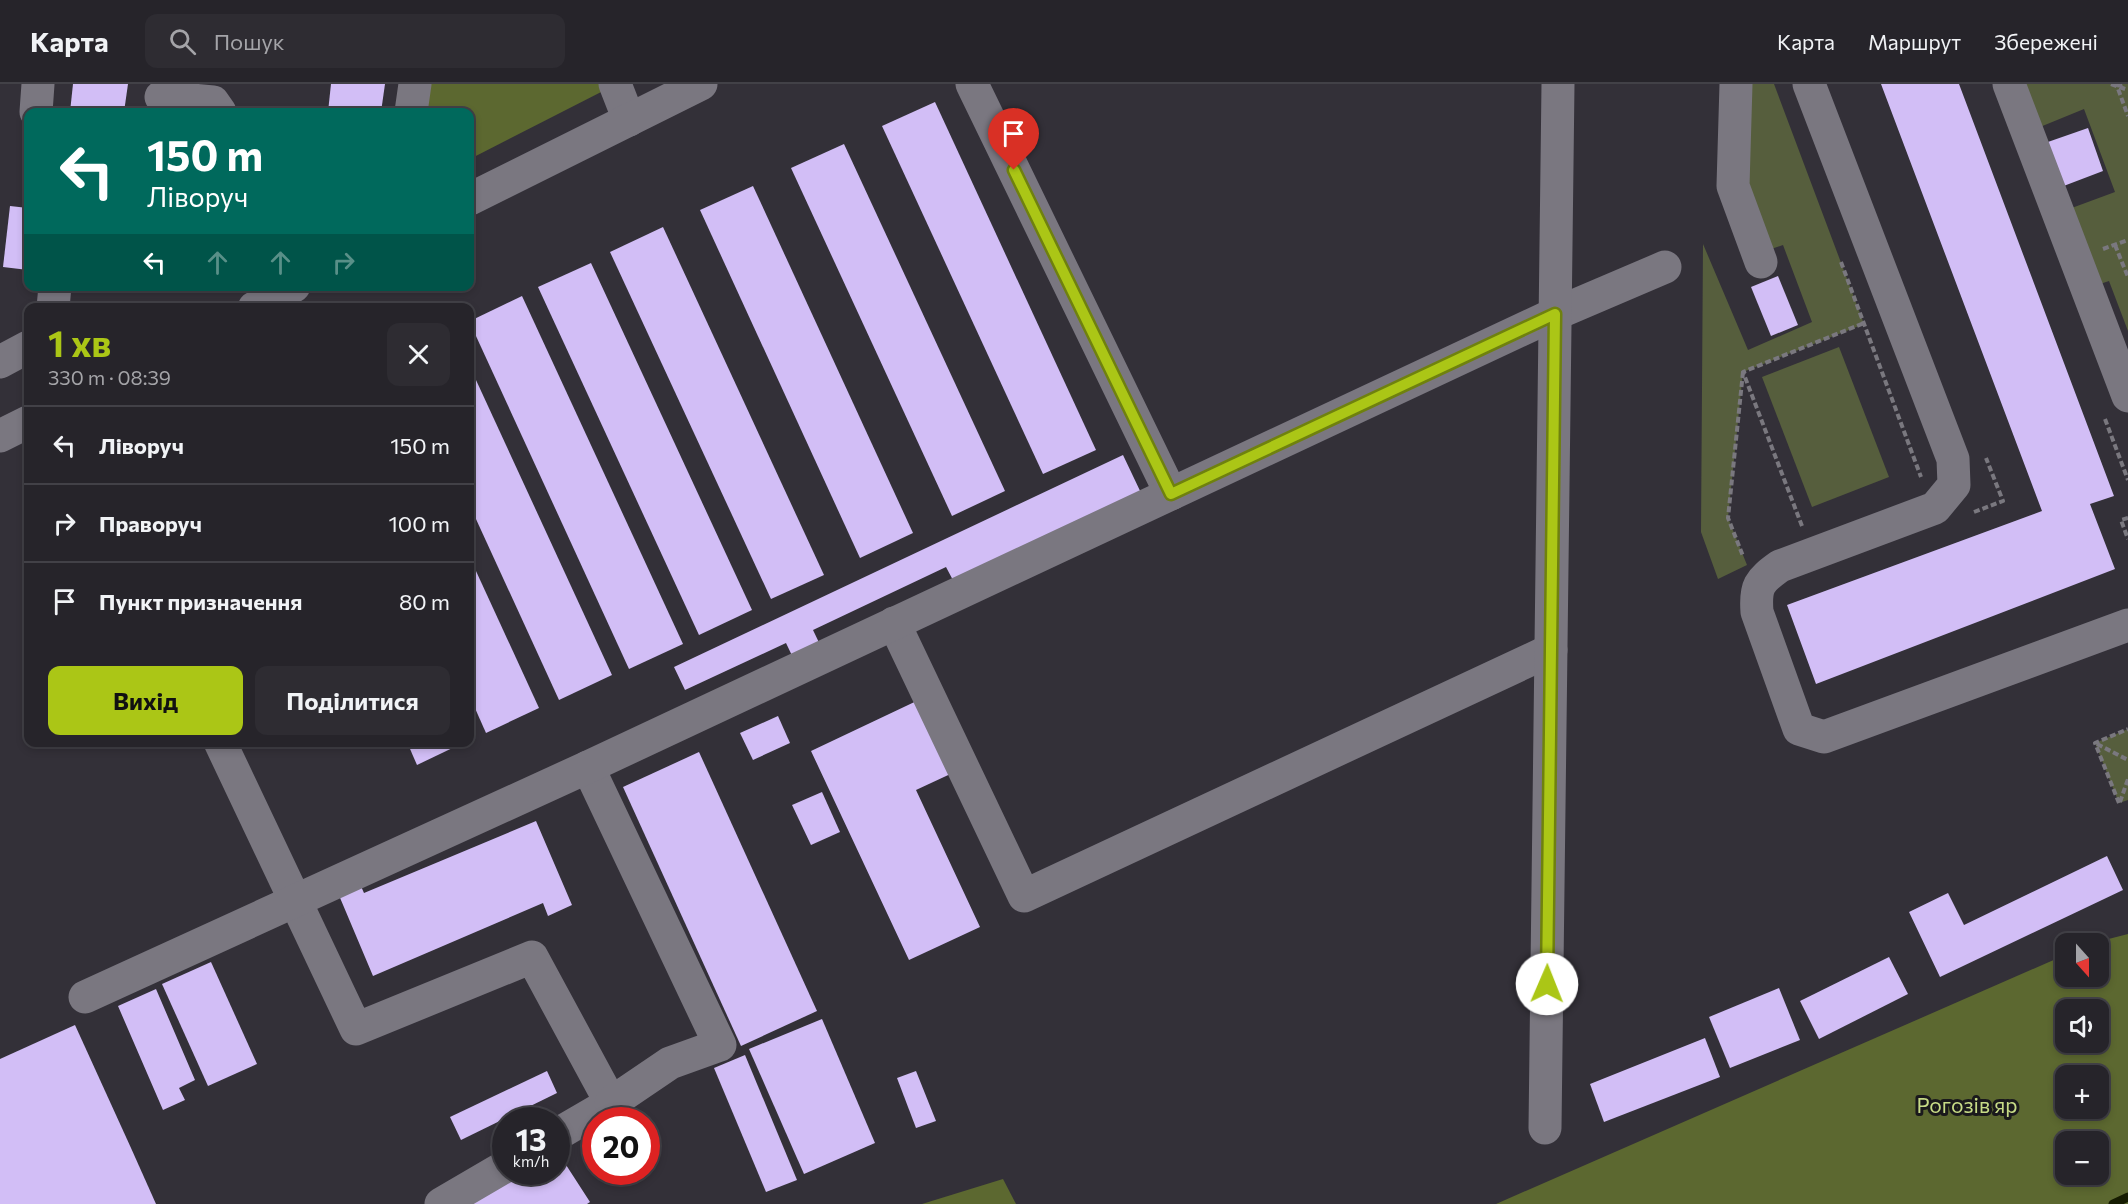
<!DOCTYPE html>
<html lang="uk">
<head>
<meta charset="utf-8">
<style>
	body { margin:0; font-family:Commissioner,sans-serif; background:#2e2c32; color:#f1f3f6; height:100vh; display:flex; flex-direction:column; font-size:22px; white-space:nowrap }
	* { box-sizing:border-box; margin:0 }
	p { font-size:20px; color:#a4a4a8 }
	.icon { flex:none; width:33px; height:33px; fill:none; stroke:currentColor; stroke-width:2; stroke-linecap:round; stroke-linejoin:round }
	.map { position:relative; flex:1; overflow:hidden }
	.side { position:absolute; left:24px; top:219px; width:450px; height:444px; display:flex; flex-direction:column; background:#26242a; border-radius:12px; box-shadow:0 3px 9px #0003,0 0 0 2px #424147 }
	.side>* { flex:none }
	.banner { position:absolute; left:24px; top:24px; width:450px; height:183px; border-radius:12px; box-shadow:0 3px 9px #0003,0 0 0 2px #424147; background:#00695c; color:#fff; overflow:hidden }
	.needle { width:39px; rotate:159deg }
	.fabs { position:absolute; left:2055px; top:849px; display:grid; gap:12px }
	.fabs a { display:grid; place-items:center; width:54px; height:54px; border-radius:12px; background:#26242a; box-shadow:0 3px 9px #0003,0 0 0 2px #424147; font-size:30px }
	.speed { position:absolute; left:492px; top:1023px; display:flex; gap:12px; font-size:30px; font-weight:700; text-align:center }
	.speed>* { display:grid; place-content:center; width:78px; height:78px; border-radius:50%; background:#26242a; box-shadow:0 3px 9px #0003,0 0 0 2px #424147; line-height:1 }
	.speed small { font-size:15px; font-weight:400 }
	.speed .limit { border:9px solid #d22; background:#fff; color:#111 }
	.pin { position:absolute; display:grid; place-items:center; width:51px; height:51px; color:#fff; margin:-62px -26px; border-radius:50% 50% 50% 0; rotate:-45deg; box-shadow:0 0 6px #0007 }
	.pin .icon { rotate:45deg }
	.me { position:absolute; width:66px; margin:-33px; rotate:1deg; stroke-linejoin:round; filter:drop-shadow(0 0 4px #0008) }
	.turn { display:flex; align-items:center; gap:21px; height:126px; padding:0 24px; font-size:27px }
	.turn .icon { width:78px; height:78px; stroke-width:2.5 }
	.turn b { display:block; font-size:42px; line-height:51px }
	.lanes { display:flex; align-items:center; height:57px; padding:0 24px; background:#0003; justify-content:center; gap:30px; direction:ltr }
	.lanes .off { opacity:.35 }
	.round { display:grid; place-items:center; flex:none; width:63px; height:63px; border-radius:12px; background:#2e2c32 }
	.head { display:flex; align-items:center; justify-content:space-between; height:102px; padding:0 24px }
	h1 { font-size:36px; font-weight:700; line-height:45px; color:#abc616 }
	.button { display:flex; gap:12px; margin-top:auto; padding:12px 24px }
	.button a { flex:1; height:69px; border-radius:12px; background:#abc616; color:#111; font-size:24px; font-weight:700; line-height:69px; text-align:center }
	.button a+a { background:#2e2c32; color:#f1f3f6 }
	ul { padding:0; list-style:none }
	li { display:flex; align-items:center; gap:18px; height:78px; padding:0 24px; border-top:2px solid #424147 }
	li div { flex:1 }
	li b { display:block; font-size:22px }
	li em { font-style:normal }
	header { display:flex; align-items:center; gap:36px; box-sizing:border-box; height:84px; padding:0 30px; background:#26242a; border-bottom:2px solid #424147 }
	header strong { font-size:28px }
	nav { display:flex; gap:33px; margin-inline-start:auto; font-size:21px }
	.search { width:420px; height:54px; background:#2e2c32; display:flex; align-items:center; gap:15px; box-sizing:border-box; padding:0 21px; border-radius:12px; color:#a4a4a8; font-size:22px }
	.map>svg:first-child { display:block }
	.green { fill:#565e3d }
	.forest { fill:#5c6830; fill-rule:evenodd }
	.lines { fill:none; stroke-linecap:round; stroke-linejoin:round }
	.stream { stroke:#161c01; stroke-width:9 }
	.building { fill:#d2bef6 }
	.path { stroke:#7a787f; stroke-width:4; stroke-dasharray:6 3; stroke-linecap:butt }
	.minor { stroke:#7a7780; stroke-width:33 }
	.route-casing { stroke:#6f810e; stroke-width:15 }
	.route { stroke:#abc616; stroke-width:10 }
	.labels { text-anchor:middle; stroke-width:6; stroke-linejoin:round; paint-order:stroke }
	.park-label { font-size:21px; fill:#c7db86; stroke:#1a191c }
</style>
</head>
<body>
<header>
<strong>Карта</strong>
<div class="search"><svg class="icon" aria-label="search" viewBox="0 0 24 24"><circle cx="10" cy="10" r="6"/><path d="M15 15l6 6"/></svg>Пошук</div>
<nav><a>Карта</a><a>Маршрут</a><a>Збережені</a></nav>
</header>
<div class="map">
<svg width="2128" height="1120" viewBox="0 0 2128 1120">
	<rect width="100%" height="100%" fill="#333038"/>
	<g class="green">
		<polygon points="1746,0 1774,0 1864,240 1743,288 1728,434 1747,481 1718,495 1701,448 1703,160 1748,266 1812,238 1783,161 1771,165 1743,99"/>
		<polygon points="2023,0 2128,0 2128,247 2109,197 2097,201 2069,125 2115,108 2084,25 2040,43"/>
		<polygon points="1839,263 1889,393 1812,423 1762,293"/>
		<polygon points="2128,645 2128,716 2119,719 2095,659"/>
	</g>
	<g class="forest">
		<polygon points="428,0 604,0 607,5 470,75 470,28 424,28"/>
		<path d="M2128 850V1120H1496L2065 871 2066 892H2098V860L2093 859ZM2066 926H2098V958H2066ZM2066 992H2098V1024H2066ZM2066 1058H2098V1090H2066Z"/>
		<polygon points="1003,1095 1016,1120 922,1120"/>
	</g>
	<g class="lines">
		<polyline class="stream" points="2113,1120 2128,1113"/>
	</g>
	<g class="building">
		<polygon points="73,0 128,0 124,28 70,28"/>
		<polygon points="331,0 385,0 381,28 328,28"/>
		<polygon points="1881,0 1959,0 2114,412 2090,420 2115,485 1816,600 1787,521 2042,427"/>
		<polygon points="935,18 1096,366 1043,390 882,42"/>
		<polygon points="2088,44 2103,87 2061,103 2045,59"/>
		<polygon points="844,60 1005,407 952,432 791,84"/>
		<polygon points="753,102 913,449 860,474 700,126"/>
		<polygon points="10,122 28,124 28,186 3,183"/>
		<polygon points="663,143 824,491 771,515 610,168"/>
		<polygon points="591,179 752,526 699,551 538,203"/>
		<polygon points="1778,192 1798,241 1771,252 1751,203"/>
		<polygon points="522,212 683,560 629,585 470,239 470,237"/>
		<polygon points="470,283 612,591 559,616 470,422"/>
		<polygon points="1123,371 1142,411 955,500 946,483 813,546 823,567 796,580 786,559 685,606 674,583"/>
		<polygon points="470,474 539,624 486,649 470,613"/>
		<polygon points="925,613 959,686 916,706 980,843 909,876 811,667"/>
		<polygon points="778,632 790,659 753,676 740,649"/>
		<polygon points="407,658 465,658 417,681"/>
		<polygon points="699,668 817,927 741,962 623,703"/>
		<polygon points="822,708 840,748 811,761 792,721"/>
		<polygon points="536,737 572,821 548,832 543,819 373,892 338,809 360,800 364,809"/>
		<polygon points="2107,772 2123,806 1940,893 1909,828 1948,809 1964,841"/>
		<polygon points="1889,873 1908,910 1819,955 1800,917"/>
		<polygon points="211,878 257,980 208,1002 162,900"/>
		<polygon points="1779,904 1800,956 1730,984 1709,933"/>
		<polygon points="156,905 195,996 179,1004 185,1016 163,1026 118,922"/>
		<polygon points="822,935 875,1059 804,1090 749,965"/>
		<polygon points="75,941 131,1064 156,1120 0,1120 0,975"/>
		<polygon points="1705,954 1720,993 1604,1038 1590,1000"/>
		<polygon points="745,971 797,1096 766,1108 714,984"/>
		<polygon points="547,987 557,1009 461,1056 450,1033"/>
		<polygon points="916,987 936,1037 916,1044 897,994"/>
		<polygon points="559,1070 590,1118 587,1120 467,1120 517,1088 556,1088"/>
	</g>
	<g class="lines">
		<g class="path">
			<polyline points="2111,0 2128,6"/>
			<polyline points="2122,0 2117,2 2128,32"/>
			<polyline points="2115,161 2128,193"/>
			<polyline points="2103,165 2128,156"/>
			<polyline points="1841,178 1921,393"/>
			<polyline points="1743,288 1728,434 1743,472"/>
			<polyline points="2105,335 2128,396"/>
			<polyline points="1974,428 2003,417 1986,374"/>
			<polyline points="2128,434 2121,436 2128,455"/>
			<polyline points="1802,442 1743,288 1864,239"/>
			<polyline points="2097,660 2128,676"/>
			<polyline points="2120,718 2128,695"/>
			<polyline points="2119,719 2095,659 2128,645"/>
		</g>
		<g class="minor">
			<polyline points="615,0 629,36"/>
			<polyline points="972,0 1171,410"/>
			<polyline points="1736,0 1733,102 1761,178"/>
			<path d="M1809 0 1953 375 1954 401 1935 424 1780 482C1759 497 1755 502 1757 528L1799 645 1824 653 2128 541"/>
			<polyline points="2009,0 2128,312"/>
			<polyline points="161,13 213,18 220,28"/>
			<polyline points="36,28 38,0"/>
			<polyline points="411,28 415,0"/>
			<polyline points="470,115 701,0"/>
			<polyline points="53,224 55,202"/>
			<polyline points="254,224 294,202"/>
			<polyline points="0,278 28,263"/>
			<polyline points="0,352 28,338"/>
			<polyline points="894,539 1024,812 1551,566"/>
			<polyline points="220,658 356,945 532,873 611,1019 556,1051"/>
			<polyline points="588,683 720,961 670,979 611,1019"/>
			<polyline points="85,913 588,683 1555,230 1665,183"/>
			<polyline points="1545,1044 1558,0"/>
			<polyline points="441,1120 506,1082"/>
		</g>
	</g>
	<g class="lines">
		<g class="route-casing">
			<polyline id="route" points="1014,86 1171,410 1555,230 1547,900"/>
		</g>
		<use href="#route" class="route"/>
	</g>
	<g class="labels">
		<g class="park-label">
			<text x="1967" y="1029">Рогозів яр</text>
		</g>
	</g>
</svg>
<div class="fabs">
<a><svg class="needle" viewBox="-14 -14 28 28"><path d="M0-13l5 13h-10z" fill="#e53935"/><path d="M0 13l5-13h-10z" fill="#a4a4a8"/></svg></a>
<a><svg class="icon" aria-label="sound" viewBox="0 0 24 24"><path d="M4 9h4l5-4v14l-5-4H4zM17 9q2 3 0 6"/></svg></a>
<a>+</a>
<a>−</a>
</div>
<div class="speed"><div>13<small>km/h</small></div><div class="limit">20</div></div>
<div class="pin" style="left:1014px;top:86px;background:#d93025"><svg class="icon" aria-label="arrive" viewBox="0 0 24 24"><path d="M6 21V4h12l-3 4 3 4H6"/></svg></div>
<svg class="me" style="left:1547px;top:900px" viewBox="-20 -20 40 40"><circle r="19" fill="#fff"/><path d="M0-13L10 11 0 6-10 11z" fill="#abc616"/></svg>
<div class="banner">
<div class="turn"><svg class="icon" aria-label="left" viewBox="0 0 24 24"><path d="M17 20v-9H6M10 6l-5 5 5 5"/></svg><div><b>150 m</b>Ліворуч</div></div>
<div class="lanes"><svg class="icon" aria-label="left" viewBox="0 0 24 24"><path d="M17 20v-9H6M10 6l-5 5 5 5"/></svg><svg class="icon off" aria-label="ahead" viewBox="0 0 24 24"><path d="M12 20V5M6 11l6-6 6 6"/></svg><svg class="icon off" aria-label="ahead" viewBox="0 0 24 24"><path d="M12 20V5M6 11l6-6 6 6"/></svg><svg class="icon off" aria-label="right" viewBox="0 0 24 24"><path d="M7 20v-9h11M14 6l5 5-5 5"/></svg></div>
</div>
<section class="side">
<div class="head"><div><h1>1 хв</h1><p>330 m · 08:39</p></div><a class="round"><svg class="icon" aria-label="close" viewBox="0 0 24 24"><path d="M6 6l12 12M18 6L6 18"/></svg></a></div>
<ul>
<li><svg class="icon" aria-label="left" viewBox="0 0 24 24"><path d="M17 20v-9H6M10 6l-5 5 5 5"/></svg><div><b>Ліворуч</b></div><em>150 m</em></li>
<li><svg class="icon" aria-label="right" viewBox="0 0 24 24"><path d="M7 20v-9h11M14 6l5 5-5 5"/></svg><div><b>Праворуч</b></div><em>100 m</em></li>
<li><svg class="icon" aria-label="arrive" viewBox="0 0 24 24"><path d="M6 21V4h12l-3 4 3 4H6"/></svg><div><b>Пункт призначення</b></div><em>80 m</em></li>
</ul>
<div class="button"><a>Вихід</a><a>Поділитися</a></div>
</section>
</div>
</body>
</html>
